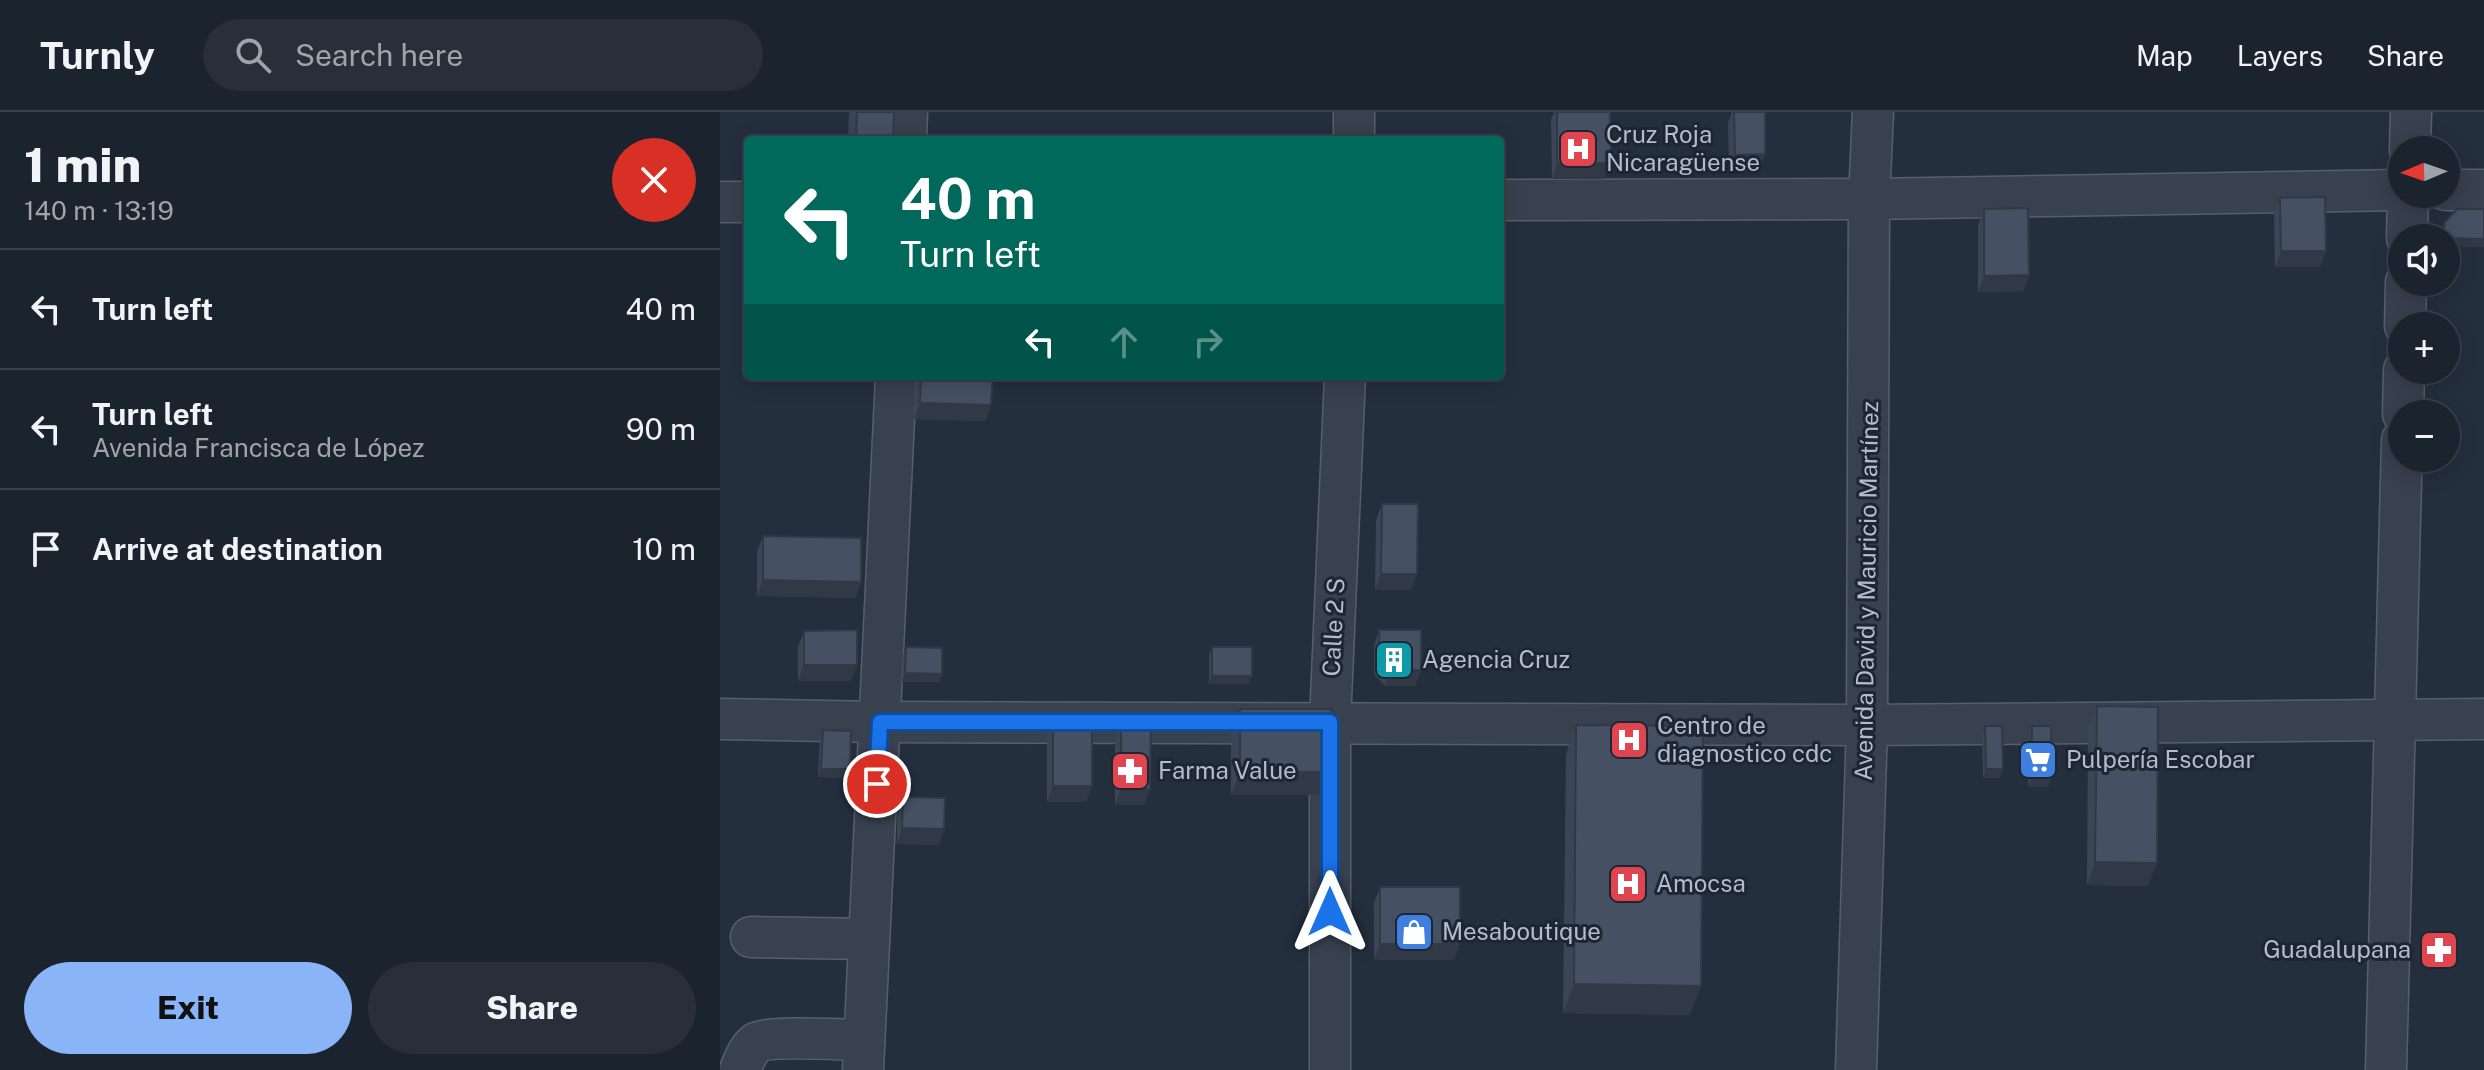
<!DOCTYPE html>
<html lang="en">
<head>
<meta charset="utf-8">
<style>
	body { margin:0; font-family:"Public Sans",sans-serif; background:#282f3a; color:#f1f3f6; height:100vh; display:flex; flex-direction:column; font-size:30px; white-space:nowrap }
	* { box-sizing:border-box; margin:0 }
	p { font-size:26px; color:#a0a4aa }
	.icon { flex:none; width:44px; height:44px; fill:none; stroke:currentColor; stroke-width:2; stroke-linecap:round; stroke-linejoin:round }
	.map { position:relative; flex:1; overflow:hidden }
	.sheet { display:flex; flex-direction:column; background:#1b232e; width:720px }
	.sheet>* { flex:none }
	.banner { position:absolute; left:24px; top:24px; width:760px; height:244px; border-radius:8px; box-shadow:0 4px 20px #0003,0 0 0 2px #39404a; background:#00695c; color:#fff; overflow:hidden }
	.needle { width:52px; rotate:268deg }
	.controls { position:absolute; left:1668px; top:24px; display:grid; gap:16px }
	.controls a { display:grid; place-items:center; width:72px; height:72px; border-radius:50%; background:#1b232e; box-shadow:0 4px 20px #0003,0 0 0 2px #39404a; font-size:40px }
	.pin { position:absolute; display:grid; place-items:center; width:68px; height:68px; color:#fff; margin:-34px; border:4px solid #fff; border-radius:50%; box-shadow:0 2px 8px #0007 }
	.me { position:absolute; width:88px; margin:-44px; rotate:0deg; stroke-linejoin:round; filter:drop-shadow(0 0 6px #0008) }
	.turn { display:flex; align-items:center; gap:28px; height:168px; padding:0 24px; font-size:36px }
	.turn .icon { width:104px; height:104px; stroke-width:2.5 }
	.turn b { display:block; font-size:56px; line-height:68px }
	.lanes { display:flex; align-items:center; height:76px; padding:0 24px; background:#0003; justify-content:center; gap:40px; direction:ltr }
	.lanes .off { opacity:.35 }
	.round { display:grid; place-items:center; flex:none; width:84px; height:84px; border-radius:42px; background:#282f3a }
	.overview { display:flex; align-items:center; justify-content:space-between; height:136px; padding:0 24px }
	h1 { font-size:48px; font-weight:800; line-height:60px }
	.action { display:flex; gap:16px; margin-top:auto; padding:16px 24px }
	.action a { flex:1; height:92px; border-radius:48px; background:#8ab4f8; color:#111; font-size:32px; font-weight:800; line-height:92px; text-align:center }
	.action a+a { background:#282f3a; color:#f1f3f6 }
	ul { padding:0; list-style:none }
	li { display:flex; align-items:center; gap:24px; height:120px; padding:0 24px; border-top:2px solid #39404a }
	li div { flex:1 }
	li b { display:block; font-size:30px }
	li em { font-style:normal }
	header { display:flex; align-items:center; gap:48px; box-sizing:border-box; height:112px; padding:0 40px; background:#1b232e; border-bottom:2px solid #39404a }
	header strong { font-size:38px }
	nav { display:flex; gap:44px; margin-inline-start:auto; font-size:28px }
	.search { width:560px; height:72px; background:#282f3a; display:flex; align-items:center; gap:20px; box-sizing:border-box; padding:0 28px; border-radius:44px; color:#a0a4aa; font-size:30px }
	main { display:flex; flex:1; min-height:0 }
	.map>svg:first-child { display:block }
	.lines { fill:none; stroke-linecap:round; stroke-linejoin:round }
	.minor-casing { stroke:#565f6c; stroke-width:43 }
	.minor { stroke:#38414e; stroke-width:40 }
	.wall { fill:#3b4654 }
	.shaded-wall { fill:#303945 }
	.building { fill:#455162; stroke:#303945; stroke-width:2 }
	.route-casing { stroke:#114b97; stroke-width:20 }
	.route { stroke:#1a73e8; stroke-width:14 }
	.labels { text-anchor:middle; stroke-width:6; stroke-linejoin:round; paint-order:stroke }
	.poi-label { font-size:24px; fill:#b4bcc9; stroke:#1d2633; text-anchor:start }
	.street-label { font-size:24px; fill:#b4bcc9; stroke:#1d2633 }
</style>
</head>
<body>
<header>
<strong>Turnly</strong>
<div class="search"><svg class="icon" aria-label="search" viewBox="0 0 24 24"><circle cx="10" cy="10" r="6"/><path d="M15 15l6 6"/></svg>Search here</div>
<nav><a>Map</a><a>Layers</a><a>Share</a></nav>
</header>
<main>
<section class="sheet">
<div class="overview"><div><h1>1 min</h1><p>140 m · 13:19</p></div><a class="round" style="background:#d93025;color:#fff"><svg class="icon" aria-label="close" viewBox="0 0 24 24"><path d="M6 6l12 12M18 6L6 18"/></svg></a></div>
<ul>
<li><svg class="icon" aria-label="left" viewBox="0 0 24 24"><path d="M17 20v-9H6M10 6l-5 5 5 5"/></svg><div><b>Turn left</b></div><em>40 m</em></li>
<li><svg class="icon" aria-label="left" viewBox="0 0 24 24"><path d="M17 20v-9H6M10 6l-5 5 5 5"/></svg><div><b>Turn left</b><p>Avenida Francisca de López</p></div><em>90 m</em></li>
<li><svg class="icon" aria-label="arrive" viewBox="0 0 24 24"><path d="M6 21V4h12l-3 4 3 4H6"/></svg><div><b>Arrive at destination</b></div><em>10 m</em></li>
</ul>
<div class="action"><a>Exit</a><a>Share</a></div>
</section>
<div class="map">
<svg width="1764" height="958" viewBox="0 0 1764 958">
	<rect width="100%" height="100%" fill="#242f3e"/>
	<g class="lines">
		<g class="minor-casing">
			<g id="minor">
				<polyline points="186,28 187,0"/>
				<polyline points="634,28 634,0"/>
				<polyline points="1690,38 1691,0"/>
				<polyline points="1726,78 1764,78"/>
				<polyline points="780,88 1149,87 1682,78"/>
				<polyline points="0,90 28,90"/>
				<polyline points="1687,126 1688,82"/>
				<polyline points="1685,214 1686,170"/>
				<polyline points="1683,302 1684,258"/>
				<polyline points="0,607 160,610 1147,613 1764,607"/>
				<polyline points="31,825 149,827"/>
				<path d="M20 958C24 949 28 937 36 931 50 923 124 928 144 928"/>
				<polyline points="143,958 176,264"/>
				<polyline points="610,958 610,610 625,264"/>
				<polyline points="1136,958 1147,613 1149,87 1153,0"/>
				<polyline points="1666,958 1682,328"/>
			</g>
		</g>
		<use href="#minor" class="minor"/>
	</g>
	<g class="wall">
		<polygon points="129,0 174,0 173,28 128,28"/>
		<polygon points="834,0 890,0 885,67 832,67 831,8"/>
		<polygon points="1012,0 1045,0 1045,42 1039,58 1009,59 1008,11"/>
		<polygon points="1560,86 1606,139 1600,155 1555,155 1554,102"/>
		<polygon points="1264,97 1309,163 1303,179 1258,180 1258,113"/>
		<polygon points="1764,97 1764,135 1726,126 1721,126 1721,119 1724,111"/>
		<polygon points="199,264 273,264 271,293 265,309 194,307 196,273"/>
		<polygon points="662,392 691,478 655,478 656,408"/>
		<polygon points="43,424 141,470 135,486 37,484 37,440"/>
		<polygon points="659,518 701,558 695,574 665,574 654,562 654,534"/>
		<polygon points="84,519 131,569 78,569 78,535"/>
		<polygon points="186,535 222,562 219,570 182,570 183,543"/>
		<polygon points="492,535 529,572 489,572 489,543"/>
		<polygon points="1377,594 1428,774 1367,773 1368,617"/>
		<polygon points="520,597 603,683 511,683 511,620"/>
		<polygon points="333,607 372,674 366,690 327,690 327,623"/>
		<polygon points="401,610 430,677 424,693 395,693 395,626"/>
		<polygon points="856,613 970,903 843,901 846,642"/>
		<polygon points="1265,614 1280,666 1263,666 1262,622"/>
		<polygon points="1312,614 1331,666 1328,675 1308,675 1309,622"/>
		<polygon points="103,618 130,657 127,666 98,665 100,626"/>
		<polygon points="183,685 219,733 177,732 177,701"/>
		<polygon points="660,775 734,848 654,848 654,791"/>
	</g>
	<g class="shaded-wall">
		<polygon points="1045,42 1039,58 1009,59 1015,43"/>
		<polygon points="837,51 891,51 885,67 832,67"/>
		<rect x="1726" y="127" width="38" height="8"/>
		<polygon points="1561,139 1606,139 1600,155 1555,155"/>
		<polygon points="1309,163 1303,179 1258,180 1264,164"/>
		<polygon points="200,291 271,293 265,309 194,307"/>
		<polygon points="661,462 697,462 691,478 655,478"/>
		<polygon points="43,468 141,470 135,486 37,484"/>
		<polygon points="84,553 137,553 131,569 78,569"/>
		<polygon points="671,558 701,558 695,574 665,574"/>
		<polygon points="185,561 222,562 219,570 182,570"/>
		<polygon points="492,564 532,564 529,572 489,572"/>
		<polygon points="101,657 130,657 127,666 98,665"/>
		<polygon points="1266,657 1283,657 1280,666 1263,666"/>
		<polygon points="520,660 612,660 603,683 511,683"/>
		<polygon points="1331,666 1328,675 1308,675 1311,667"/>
		<polygon points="333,674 372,674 366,690 327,690"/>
		<polygon points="401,677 430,677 424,693 395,693"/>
		<polygon points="182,716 224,717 219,733 177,732"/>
		<polygon points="1375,750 1437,751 1428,774 1367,773"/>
		<polygon points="660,832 740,832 734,848 654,848"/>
		<polygon points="854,872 981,874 970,903 843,901"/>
	</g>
	<g class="building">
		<polygon points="137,0 174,0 173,28 136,28"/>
		<polygon points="837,0 890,0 891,51 837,51"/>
		<polygon points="1014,0 1045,0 1045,42 1015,43"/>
		<polygon points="1605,85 1606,139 1561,139 1560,86"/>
		<polygon points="1308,96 1309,163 1264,164 1264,97"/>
		<polygon points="1737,97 1764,97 1764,127 1724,126 1724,111"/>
		<polygon points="201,264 273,264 271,293 200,291"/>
		<polygon points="662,392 698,392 697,462 661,462"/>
		<polygon points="43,424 141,426 141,470 43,468"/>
		<polygon points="137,518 137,553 84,553 84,519"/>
		<polygon points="659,518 701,518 701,558 671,558 660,546"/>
		<polygon points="186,535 222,536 222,562 185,561"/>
		<rect x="492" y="535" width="40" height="29"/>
		<polygon points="1377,594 1438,595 1437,751 1375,750"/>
		<rect x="520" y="597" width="92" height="63"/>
		<polygon points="333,607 372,608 372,674 333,674"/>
		<polygon points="401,610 431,610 430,677 401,677"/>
		<polygon points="856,613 983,614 981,874 854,872"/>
		<polygon points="1265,614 1282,614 1283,657 1266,657"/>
		<polygon points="1312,614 1331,614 1331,666 1311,667"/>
		<polygon points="103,618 131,619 130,657 101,657"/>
		<polygon points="183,685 225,686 224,717 182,716"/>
		<rect x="660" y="775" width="80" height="57"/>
	</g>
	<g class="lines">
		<g class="route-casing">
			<polyline id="route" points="157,672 160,610 610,610 610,800"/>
		</g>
		<use href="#route" class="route"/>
	</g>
	<defs>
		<g id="hospital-square" transform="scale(2)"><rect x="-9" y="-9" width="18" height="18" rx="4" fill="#e0444e" stroke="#1d2633"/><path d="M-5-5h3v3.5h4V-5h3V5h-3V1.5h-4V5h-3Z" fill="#fff"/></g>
		<g id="building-square" transform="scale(2)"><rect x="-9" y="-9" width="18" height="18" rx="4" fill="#0f9aa8" stroke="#1d2633"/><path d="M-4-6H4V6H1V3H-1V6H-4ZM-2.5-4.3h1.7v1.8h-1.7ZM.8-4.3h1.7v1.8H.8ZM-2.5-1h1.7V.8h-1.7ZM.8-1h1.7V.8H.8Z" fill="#fff"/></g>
		<g id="supermarket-square" transform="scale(2)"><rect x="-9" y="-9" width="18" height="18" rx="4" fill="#3f7fe0" stroke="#1d2633"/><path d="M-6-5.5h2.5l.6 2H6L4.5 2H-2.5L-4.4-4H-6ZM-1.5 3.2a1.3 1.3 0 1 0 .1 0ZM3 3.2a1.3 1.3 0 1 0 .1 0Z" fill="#fff"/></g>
		<g id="pharmacy-square" transform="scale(2)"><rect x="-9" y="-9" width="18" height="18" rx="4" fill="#e0444e" stroke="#1d2633"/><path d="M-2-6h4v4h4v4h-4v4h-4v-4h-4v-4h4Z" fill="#fff"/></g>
		<g id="shop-square" transform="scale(2)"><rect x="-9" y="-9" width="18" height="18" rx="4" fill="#3f7fe0" stroke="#1d2633"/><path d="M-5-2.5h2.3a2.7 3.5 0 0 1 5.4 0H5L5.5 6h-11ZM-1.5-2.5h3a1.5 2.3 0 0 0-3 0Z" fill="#fff"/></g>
	</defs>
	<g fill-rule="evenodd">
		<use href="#hospital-square" x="858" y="37"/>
		<use href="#building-square" x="674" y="548"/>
		<use href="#hospital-square" x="909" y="628"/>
		<use href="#supermarket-square" x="1318" y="648"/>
		<use href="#pharmacy-square" x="410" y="659"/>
		<use href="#hospital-square" x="908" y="772"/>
		<use href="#shop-square" x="694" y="820"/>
		<use href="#pharmacy-square" x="1719" y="838"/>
	</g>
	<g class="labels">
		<g class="poi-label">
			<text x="886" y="31">Cruz Roja<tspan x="886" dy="28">Nicaragüense</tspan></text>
			<text x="702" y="556">Agencia Cruz</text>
			<text x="937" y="622">Centro de<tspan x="937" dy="28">diagnostico cdc</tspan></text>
			<text x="1346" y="656">Pulpería Escobar</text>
			<text x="438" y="667">Farma Value</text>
			<text x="936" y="780">Amocsa</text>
			<text x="722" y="828">Mesaboutique</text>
			<text x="1691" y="846" text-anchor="end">Guadalupana</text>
		</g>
		<g class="street-label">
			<text transform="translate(1147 479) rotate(-89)" y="8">Avenida David y Mauricio Martínez</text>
			<text transform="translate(614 515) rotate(-87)" y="8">Calle 2 S</text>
		</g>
	</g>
</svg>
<div class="controls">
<a><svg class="needle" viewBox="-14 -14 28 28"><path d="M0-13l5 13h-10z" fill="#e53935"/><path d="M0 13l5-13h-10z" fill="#a0a4aa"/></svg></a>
<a><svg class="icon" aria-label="sound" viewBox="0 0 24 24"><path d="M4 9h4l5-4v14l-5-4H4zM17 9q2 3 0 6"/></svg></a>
<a>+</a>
<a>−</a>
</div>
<div class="pin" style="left:157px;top:672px;background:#d93025"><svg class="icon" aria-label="arrive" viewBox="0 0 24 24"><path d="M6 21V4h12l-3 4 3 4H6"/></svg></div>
<svg class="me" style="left:610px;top:800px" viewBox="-20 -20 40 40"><path d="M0-17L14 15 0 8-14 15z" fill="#1a73e8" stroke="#fff" stroke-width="4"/></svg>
<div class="banner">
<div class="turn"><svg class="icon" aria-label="left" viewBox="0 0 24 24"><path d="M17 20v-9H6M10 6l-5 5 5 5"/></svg><div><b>40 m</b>Turn left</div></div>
<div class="lanes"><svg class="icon" aria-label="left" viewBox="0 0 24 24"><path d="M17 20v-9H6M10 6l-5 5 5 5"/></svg><svg class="icon off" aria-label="ahead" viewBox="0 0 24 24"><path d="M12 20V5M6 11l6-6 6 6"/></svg><svg class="icon off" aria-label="right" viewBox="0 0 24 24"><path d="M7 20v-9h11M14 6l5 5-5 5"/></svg></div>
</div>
</div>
</main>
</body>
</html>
